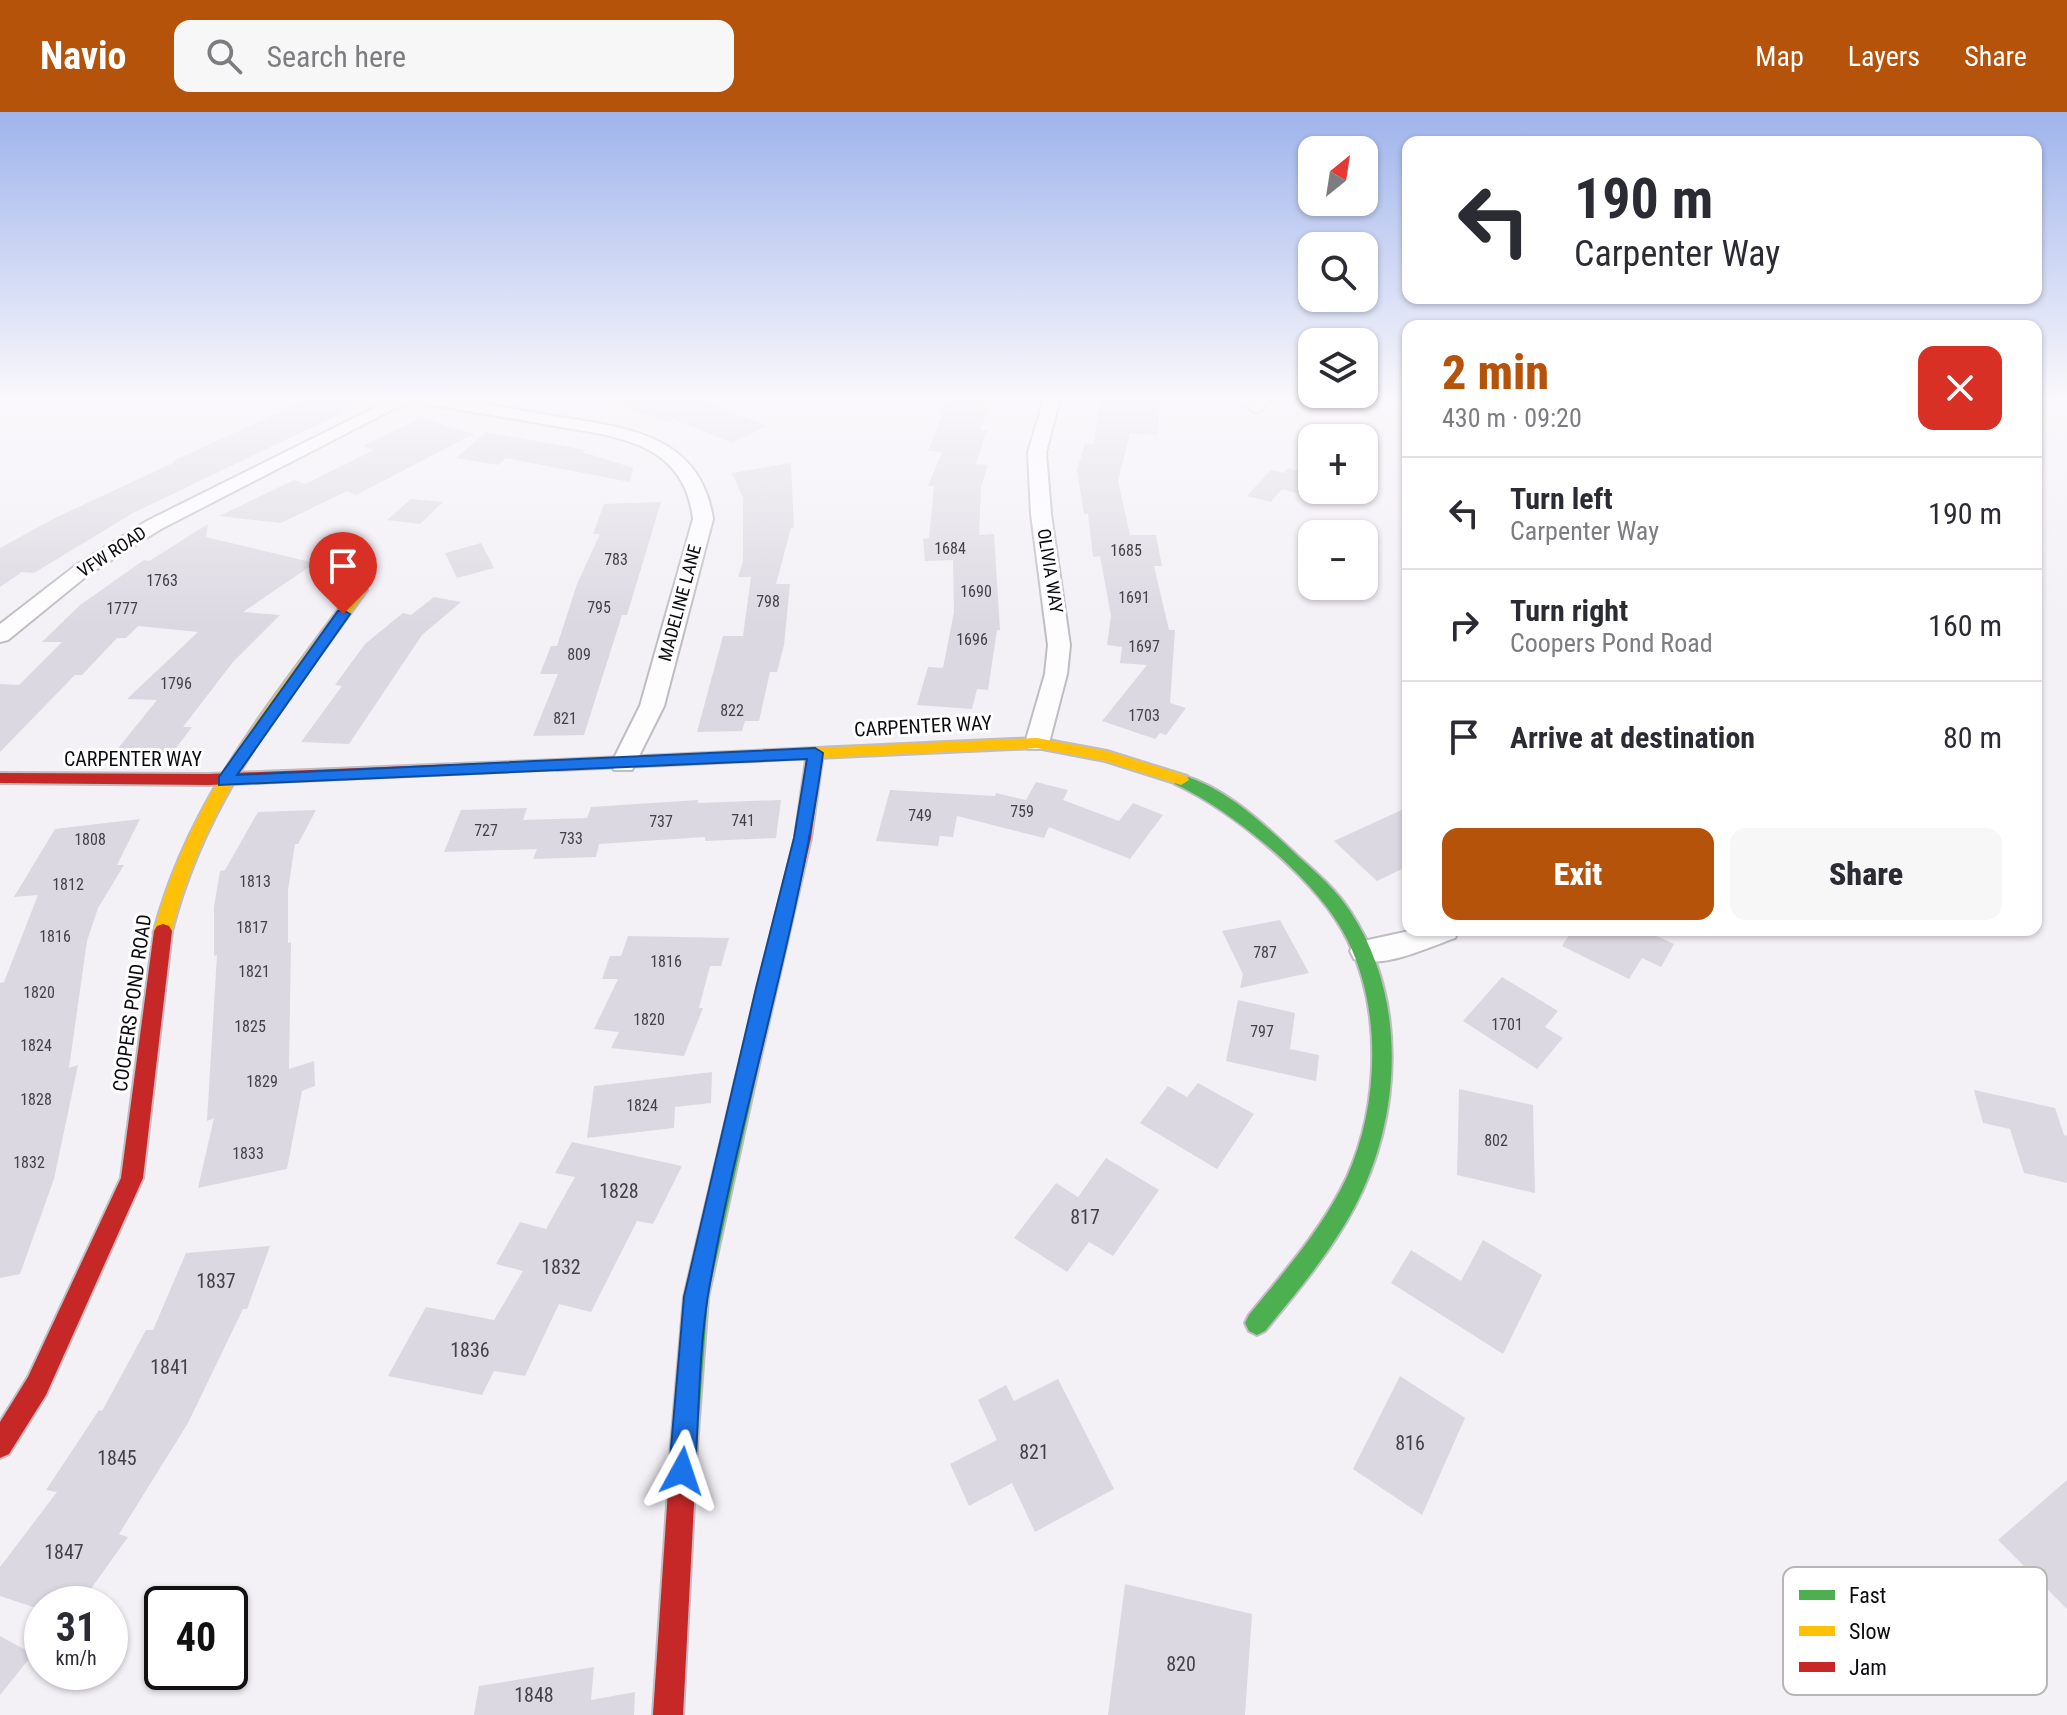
<!DOCTYPE html>
<html lang="en">
<head>
<meta charset="utf-8">
<style>
	body { margin:0; font-family:"Roboto Condensed",sans-serif; background:#f7f7f7; color:#2b2b33; height:100vh; display:flex; flex-direction:column; font-size:30px; white-space:nowrap }
	* { box-sizing:border-box; margin:0 }
	p { font-size:26px; color:#7c7c81 }
	.icon { flex:none; width:44px; height:44px; fill:none; stroke:currentColor; stroke-width:2; stroke-linecap:round; stroke-linejoin:round }
	.map { position:relative; flex:1; overflow:hidden }
	.panel { position:absolute; left:1402px; top:208px; width:640px; height:616px; display:flex; flex-direction:column; background:#fff; border-radius:16px; box-shadow:0 2px 6px #0004 }
	.panel>* { flex:none }
	.guide { position:absolute; left:1402px; top:24px; width:640px; height:168px; border-radius:16px; box-shadow:0 2px 6px #0004; background:#fff; color:#2b2b33; overflow:hidden }
	.needle { width:52px; rotate:30deg }
	.fabs { position:absolute; left:1298px; top:24px; display:grid; gap:16px }
	.fabs a { display:grid; place-items:center; width:80px; height:80px; border-radius:16px; background:#fff; box-shadow:0 2px 6px #0004; font-size:40px }
	.speed { position:absolute; left:24px; top:1474px; display:flex; gap:16px; font-size:40px; font-weight:700; text-align:center }
	.speed>* { display:grid; place-content:center; width:104px; height:104px; border-radius:50%; background:#fff; box-shadow:0 2px 6px #0004; line-height:1 }
	.speed small { font-size:20px; font-weight:400 }
	.speed .limit { border:4px solid #111; border-radius:12px; background:#fff; color:#111 }
	.pin { position:absolute; display:grid; place-items:center; width:68px; height:68px; color:#fff; margin:-82px -34px; border-radius:50% 50% 50% 0; rotate:-45deg; box-shadow:0 0 8px #0007 }
	.pin .icon { rotate:45deg }
	.me { position:absolute; width:88px; margin:-44px; rotate:5deg; stroke-linejoin:round; filter:drop-shadow(0 0 6px #0008) }
	.turn { display:flex; align-items:center; gap:28px; height:168px; padding:0 40px; font-size:36px }
	.turn .icon { width:104px; height:104px; stroke-width:2.5 }
	.turn b { display:block; font-size:56px; line-height:68px }
	.round { display:grid; place-items:center; flex:none; width:84px; height:84px; border-radius:16px; background:#f7f7f7 }
	.summary { display:flex; align-items:center; justify-content:space-between; height:136px; padding:0 40px }
	h1 { font-size:48px; font-weight:800; line-height:60px; color:#b45309 }
	.action { display:flex; gap:16px; margin-top:auto; padding:16px 40px }
	.action a { flex:1; height:92px; border-radius:16px; background:#b45309; color:#fff; font-size:32px; font-weight:800; line-height:92px; text-align:center }
	.action a+a { background:#f7f7f7; color:#2b2b33 }
	ul { padding:0; list-style:none }
	li { display:flex; align-items:center; gap:24px; height:112px; padding:0 40px; border-top:2px solid #e1e1e2 }
	li div { flex:1 }
	li b { display:block; font-size:30px }
	li em { font-style:normal }
	header { display:flex; align-items:center; gap:48px; box-sizing:border-box; height:112px; padding:0 40px; background:#b45309; color:#fff }
	header strong { font-size:38px }
	nav { display:flex; gap:44px; margin-inline-start:auto; font-size:28px }
	.search { width:560px; height:72px; background:#f7f7f7; display:flex; align-items:center; gap:20px; box-sizing:border-box; padding:0 28px; border-radius:16px; color:#7c7c81; font-size:30px }
	.map>svg:first-child { display:block }
	.building { fill:#dcd8e2 }
	.lines { fill:none; stroke-linecap:round; stroke-linejoin:round }
	.street-casing { stroke:#bfbdc2; stroke-width:4 }
	.fast-casing { stroke:#bfbdc2; stroke-width:4 }
	.slow-casing { stroke:#bfbdc2; stroke-width:4 }
	.jam-casing { stroke:#bfbdc2; stroke-width:4 }
	.street { fill:#fdfdfe; fill-rule:evenodd }
	.fast { fill:#4caf50; fill-rule:evenodd }
	.slow { fill:#ffc107; fill-rule:evenodd }
	.jam { fill:#c62828; fill-rule:evenodd }
	.route { fill:#1a73e8; stroke:#114b97; stroke-width:2 }
	.labels { text-anchor:middle; stroke-width:6; stroke-linejoin:round; paint-order:stroke }
	.number-label { font-size:16px; fill:#434247 }
	.far-street-label { font-size:18px; fill:#0c0b0f; stroke:#fff }
	.street-label { font-size:20px; fill:#0c0b0f; stroke:#fff }
	.near-number-label { font-size:20px; fill:#434247 }
	.key { fill:#fff; stroke:#b6b6b7; stroke-width:2 }
	.key-label { font-size:22px; fill:#0c0b0f }
</style>
</head>
<body>
<header>
<strong>Navio</strong>
<div class="search"><svg class="icon" aria-label="search" viewBox="0 0 24 24"><circle cx="10" cy="10" r="6"/><path d="M15 15l6 6"/></svg>Search here</div>
<nav><a>Map</a><a>Layers</a><a>Share</a></nav>
</header>
<div class="map">
<svg width="2067" height="1603" viewBox="0 0 2067 1603">
	<rect width="100%" height="100%" fill="#f3f0f6"/>
	<g class="building">
		<polygon points="308,287 371,287 133,401 34,461 22,460 0,475 0,436 53,407 175,350 173,349"/>
		<polygon points="612,287 710,287 705,290 767,314 732,331 673,307 668,310 611,291"/>
		<polygon points="948,287 992,287 980,318 987,318 976,352 988,353 981,375 979,423 994,422 1000,518 997,518 988,578 977,577 972,597 917,593 928,555 943,556 954,500 953,448 925,449 923,427 929,426 934,374 928,374 942,340 928,339"/>
		<polygon points="1100,287 1160,287 1157,323 1130,321 1118,369 1130,423 1156,423 1162,454 1154,454 1169,518 1175,518 1170,591 1186,596 1166,623 1160,621 1155,627 1102,609 1147,553 1120,551 1122,535 1107,533 1111,504 1100,444 1093,445 1088,402 1084,402 1077,358 1085,331 1094,332"/>
		<polygon points="421,306 474,322 356,383 347,379 281,411 219,404 294,368 305,372 374,338 363,334"/>
		<polygon points="486,320 586,338 583,340 633,356 630,370 506,346 498,353 456,346"/>
		<polygon points="791,351 794,416 791,416 776,472 790,472 784,533 777,560 770,560 759,609 745,609 742,619 697,620 723,524 743,524 751,465 738,465 743,449 743,386 732,361"/>
		<polygon points="1288,356 1312,363 1312,385 1282,377 1271,390 1247,384 1271,358 1284,361"/>
		<polygon points="411,387 443,390 420,412 387,408"/>
		<polygon points="661,390 627,503 622,503 584,623 533,624 558,562 540,562 551,534 557,534 577,472 600,422 593,422 604,392"/>
		<polygon points="208,412 206,425 315,451 243,500 280,503 233,550 183,615 192,615 173,640 115,640 157,588 127,587 198,520 138,514 126,526 117,526 82,563 75,563 0,640 0,572 19,573 62,530 42,530 80,493 144,448 149,449"/>
		<polygon points="481,431 494,456 457,466 445,441"/>
		<polygon points="434,485 461,490 422,523 349,632 301,630 342,574 335,573 365,532 403,501 411,503"/>
		<polygon points="1036,670 1068,678 1063,688 1119,709 1133,691 1163,703 1130,747 1049,715 1044,726 957,704 953,725 940,724 938,734 876,729 890,678 995,684 996,681 1026,688"/>
		<polygon points="698,688 698,691 781,688 776,726 705,729 705,725 599,732 596,745 533,747 537,737 444,740 461,698 527,696 523,708 587,706 591,695"/>
		<polygon points="1408,695 1408,754 1377,769 1334,729"/>
		<polygon points="316,698 298,732 295,732 288,778 288,831 291,830 289,957 314,949 315,974 302,979 287,1057 198,1076 214,1006 207,1009 217,843 214,844 214,795 220,759 225,758 258,700"/>
		<polygon points="140,707 117,753 124,753 98,796 87,829 69,956 78,953 54,1067 20,1162 0,1166 0,871 4,870 38,783 14,785 55,717"/>
		<polygon points="1280,808 1309,861 1240,876 1243,862 1222,819"/>
		<polygon points="1572,818 1644,818 1674,832 1661,855 1642,846 1629,867 1562,834"/>
		<polygon points="628,824 729,826 721,854 710,854 699,896 703,896 684,944 611,936 619,920 594,917 618,867 602,867 610,844 621,844"/>
		<polygon points="1502,865 1558,899 1545,915 1563,926 1537,957 1463,909"/>
		<polygon points="1238,888 1295,901 1290,937 1319,943 1316,969 1226,949"/>
		<polygon points="712,960 711,991 675,995 674,1016 587,1026 594,974"/>
		<polygon points="1198,971 1254,1002 1217,1057 1140,1011 1168,974 1187,985"/>
		<polygon points="1459,977 1533,993 1535,1081 1457,1063"/>
		<polygon points="1974,978 2055,996 2064,1023 2067,1024 2067,1071 2024,1061 2010,1017 1983,1011"/>
		<polygon points="572,1030 682,1054 653,1112 637,1109 591,1200 559,1192 525,1264 494,1259 482,1283 388,1264 426,1195 494,1208 523,1159 496,1152 520,1110 546,1117 575,1065 555,1061"/>
		<polygon points="1106,1046 1159,1078 1113,1144 1089,1130 1067,1160 1014,1126 1056,1071 1078,1085"/>
		<polygon points="1483,1128 1542,1163 1503,1242 1391,1171 1411,1138 1461,1169"/>
		<polygon points="270,1134 247,1197 243,1197 188,1311 119,1422 128,1425 80,1492 42,1492 42,1498 0,1484 0,1455 57,1380 46,1378 99,1298 102,1299 146,1218 153,1218 186,1141"/>
		<polygon points="1400,1264 1465,1306 1422,1403 1353,1357"/>
		<polygon points="1058,1267 1114,1377 1035,1420 1012,1371 969,1394 950,1352 997,1328 978,1288 1006,1273 1014,1289"/>
		<polygon points="2067,1368 2067,1497 1998,1428"/>
		<polygon points="1125,1472 1252,1502 1245,1603 1108,1603"/>
		<polygon points="0,1524 33,1542 0,1583"/>
		<polygon points="594,1555 591,1588 635,1580 634,1603 474,1603 479,1574"/>
	</g>
	<g class="lines">
		<g class="street-casing">
			<g id="street">
				<polygon points="392,287 413,287 161,417 89,462 8,528 0,530 0,512 75,454 147,409"/>
				<path d="M420 287C463 287 504 295 547 303 618 315 700 318 713 407L664 594 632 658H614L611 652 640 594 693 407C684 325 608 324 543 312 505 305 466 299 428 292Z"/>
				<polygon points="1044,287 1060,287 1046,340 1051,402 1070,533 1067,562 1049,631 1046,637 1028,637 1025,631 1045,562 1048,533 1031,402 1028,340"/>
				<polygon points="1254,287 1271,287 1261,299 1255,300 1247,295"/>
				<path d="M1414 818H1459L1455 826C1426 836 1385 857 1354 847L1350 839 1354 831Z"/>
			</g>
		</g>
		<g class="fast-casing">
			<g id="fast">
				<path d="M1181 663C1226 675 1267 715 1300 746 1318 762 1337 779 1350 799 1408 887 1402 1005 1354 1096 1330 1141 1297 1180 1265 1219L1257 1223 1249 1219 1245 1211 1249 1203C1284 1160 1323 1116 1347 1065 1379 994 1382 899 1348 829 1320 770 1233 699 1175 672L1173 668 1175 664Z"/>
				<polygon points="750,940 757,942 760,948 708,1185 697,1334 693,1343 684,1347 675,1343 671,1334 684,1185 740,948 743,942"/>
			</g>
		</g>
		<g class="slow-casing">
			<g id="slow">
				<path d="M360 474 367 478C288 589 206 684 172 819L169 824H157L154 819C189 685 275 585 355 475Z"/>
				<polygon points="1037,626 1107,639 1187,664 1189,668 1181,673 1105,649 1037,636 557,658 549,653 557,648"/>
			</g>
		</g>
		<g class="jam-casing">
			<g id="jam">
				<polygon points="815,636 823,641 811,726 760,948 757,954 750,956 743,954 740,948 795,726 807,641"/>
				<polygon points="557,648 565,653 563,657 209,673 0,671 0,661 209,662"/>
				<polygon points="163,812 169,814 172,819 143,1066 46,1283 9,1342 0,1346 0,1310 28,1265 121,1066 154,819 157,814"/>
				<polygon points="684,1321 693,1325 697,1334 683,1603 653,1603 671,1334 675,1325"/>
			</g>
		</g>
		<use href="#street" class="street"/>
		<use href="#fast" class="fast"/>
		<use href="#slow" class="slow"/>
		<use href="#jam" class="jam"/>
	</g>
	<linearGradient id="sky" x2="0" y2="1"><stop stop-color="#9fb4ec"/><stop offset="0.56" stop-color="#faf8fb"/><stop offset="1" stop-color="#faf8fb" stop-opacity="0"/></linearGradient>
	<rect width="2067" height="511" fill="url(#sky)"/>
	<path class="route" d="M343 498 350 502 237 663 815 636 823 641C798 824 739 1001 708 1183 699 1240 699 1301 695 1359L691 1368 682 1372 673 1368 669 1359 684 1185 756 876 794 726 807 647 219 673V665L338 499Z"/>
	<g class="labels">
		<g class="number-label">
			<text x="950" y="442">1684</text>
			<text x="1126" y="444">1685</text>
			<text x="616" y="453">783</text>
			<text x="162" y="474">1763</text>
			<text x="976" y="485">1690</text>
			<text x="1134" y="491">1691</text>
			<text x="768" y="495">798</text>
			<text x="599" y="501">795</text>
			<text x="122" y="502">1777</text>
			<text x="972" y="533">1696</text>
			<text x="1144" y="540">1697</text>
			<text x="579" y="548">809</text>
			<text x="176" y="577">1796</text>
			<text x="732" y="604">822</text>
			<text x="1144" y="609">1703</text>
			<text x="565" y="612">821</text>
			<text x="1022" y="705">759</text>
			<text x="920" y="709">749</text>
			<text x="743" y="714">741</text>
			<text x="661" y="715">737</text>
			<text x="486" y="724">727</text>
			<text x="571" y="732">733</text>
			<text x="90" y="733">1808</text>
			<text x="255" y="775">1813</text>
			<text x="68" y="778">1812</text>
			<text x="252" y="821">1817</text>
			<text x="55" y="830">1816</text>
			<text x="1265" y="846">787</text>
			<text x="666" y="855">1816</text>
			<text x="254" y="865">1821</text>
			<text x="39" y="886">1820</text>
			<text x="649" y="913">1820</text>
			<text x="1507" y="918">1701</text>
			<text x="250" y="920">1825</text>
			<text x="1262" y="925">797</text>
			<text x="36" y="939">1824</text>
			<text x="262" y="975">1829</text>
			<text x="36" y="993">1828</text>
			<text x="642" y="999">1824</text>
			<text x="1496" y="1034">802</text>
			<text x="248" y="1047">1833</text>
			<text x="29" y="1056">1832</text>
		</g>
		<g class="far-street-label">
			<text transform="translate(112 440) rotate(-33)" y="6">VFW ROAD</text>
			<text transform="translate(1050 459) rotate(81)" y="6">OLIVIA WAY</text>
			<text transform="translate(680 491) rotate(-75)" y="6">MADELINE LANE</text>
		</g>
		<g class="street-label">
			<text transform="translate(923 614) rotate(-3)" y="7">CARPENTER WAY</text>
			<text x="133" y="654">CARPENTER WAY</text>
			<text transform="translate(132 891) rotate(-82)" y="7">COOPERS POND ROAD</text>
		</g>
		<g class="near-number-label">
			<text x="619" y="1086">1828</text>
			<text x="1085" y="1112">817</text>
			<text x="561" y="1162">1832</text>
			<text x="216" y="1176">1837</text>
			<text x="470" y="1245">1836</text>
			<text x="170" y="1262">1841</text>
			<text x="1410" y="1338">816</text>
			<text x="1034" y="1347">821</text>
			<text x="117" y="1353">1845</text>
			<text x="64" y="1447">1847</text>
			<text x="1181" y="1559">820</text>
			<text x="534" y="1590">1848</text>
		</g>
	</g>
	<rect x="1783" y="1455" width="264" height="128" rx="12" class="key"/>
	<rect x="1799" y="1478" width="36" height="10" fill="#4caf50"/>
	<rect x="1799" y="1514" width="36" height="10" fill="#ffc107"/>
	<rect x="1799" y="1550" width="36" height="10" fill="#c62828"/>
	<g class="key-label">
		<text x="1849" y="1491">Fast</text>
		<text x="1849" y="1527">Slow</text>
		<text x="1849" y="1563">Jam</text>
	</g>
</svg>
<div class="fabs">
<a><svg class="needle" viewBox="-14 -14 28 28"><path d="M0-13l5 13h-10z" fill="#e53935"/><path d="M0 13l5-13h-10z" fill="#7c7c81"/></svg></a>
<a><svg class="icon" aria-label="search" viewBox="0 0 24 24"><circle cx="10" cy="10" r="6"/><path d="M15 15l6 6"/></svg></a>
<a><svg class="icon" aria-label="layers" viewBox="0 0 24 24"><path d="M12 4l9 5-9 5-9-5zM3 14l9 5 9-5"/></svg></a>
<a>+</a>
<a>−</a>
</div>
<div class="speed"><div>31<small>km/h</small></div><div class="limit">40</div></div>
<div class="pin" style="left:343px;top:502px;background:#d93025"><svg class="icon" aria-label="arrive" viewBox="0 0 24 24"><path d="M6 21V4h12l-3 4 3 4H6"/></svg></div>
<svg class="me" style="left:682px;top:1359px" viewBox="-20 -20 40 40"><path d="M0-17L14 15 0 8-14 15z" fill="#1a73e8" stroke="#fff" stroke-width="4"/></svg>
<div class="guide">
<div class="turn"><svg class="icon" aria-label="left" viewBox="0 0 24 24"><path d="M17 20v-9H6M10 6l-5 5 5 5"/></svg><div><b>190 m</b>Carpenter Way</div></div>
</div>
<section class="panel">
<div class="summary"><div><h1>2 min</h1><p>430 m · 09:20</p></div><a class="round" style="background:#d93025;color:#fff"><svg class="icon" aria-label="close" viewBox="0 0 24 24"><path d="M6 6l12 12M18 6L6 18"/></svg></a></div>
<ul>
<li><svg class="icon" aria-label="left" viewBox="0 0 24 24"><path d="M17 20v-9H6M10 6l-5 5 5 5"/></svg><div><b>Turn left</b><p>Carpenter Way</p></div><em>190 m</em></li>
<li><svg class="icon" aria-label="right" viewBox="0 0 24 24"><path d="M7 20v-9h11M14 6l5 5-5 5"/></svg><div><b>Turn right</b><p>Coopers Pond Road</p></div><em>160 m</em></li>
<li><svg class="icon" aria-label="arrive" viewBox="0 0 24 24"><path d="M6 21V4h12l-3 4 3 4H6"/></svg><div><b>Arrive at destination</b></div><em>80 m</em></li>
</ul>
<div class="action"><a>Exit</a><a>Share</a></div>
</section>
</div>
</body>
</html>
